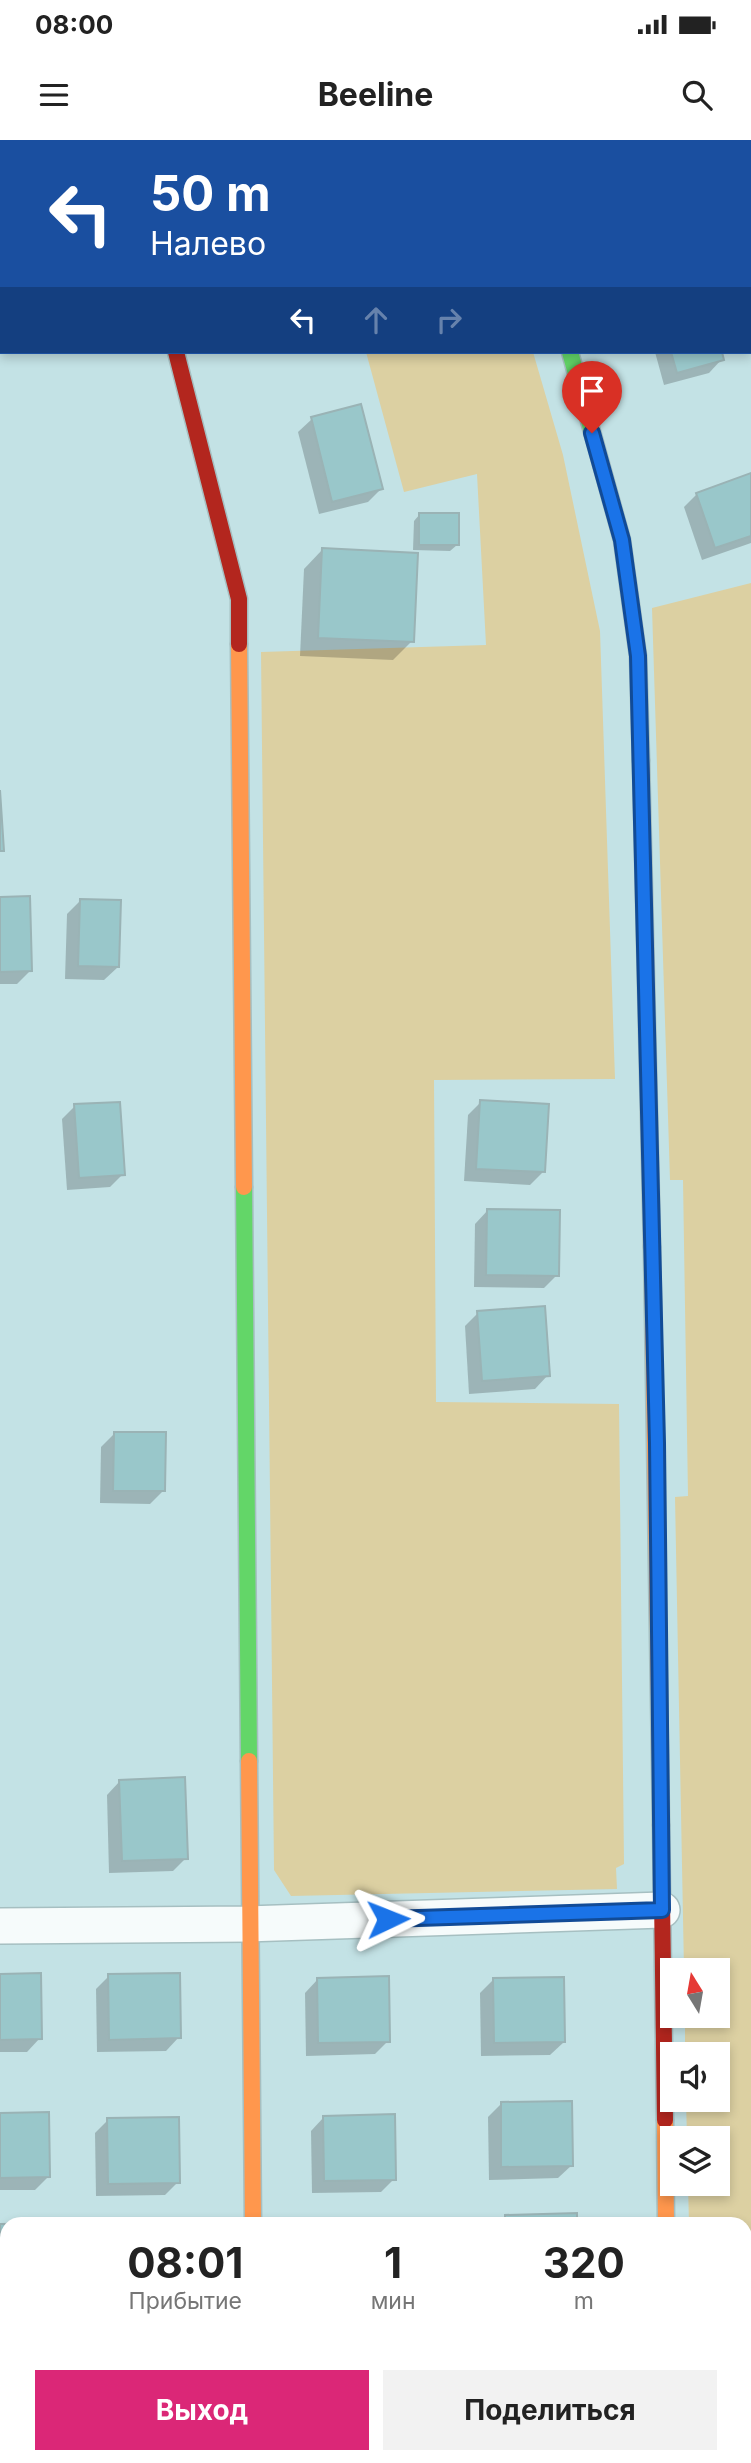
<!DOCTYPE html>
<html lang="ru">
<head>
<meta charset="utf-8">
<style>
	body { margin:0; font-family:Inter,sans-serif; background:#f2f2f2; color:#222; height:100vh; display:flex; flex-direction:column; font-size:26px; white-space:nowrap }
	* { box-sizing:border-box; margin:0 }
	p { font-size:23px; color:#767676 }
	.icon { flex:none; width:38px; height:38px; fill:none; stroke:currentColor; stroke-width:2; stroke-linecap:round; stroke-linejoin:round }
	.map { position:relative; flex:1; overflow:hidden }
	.drawer { position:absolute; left:0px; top:2077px; width:752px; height:247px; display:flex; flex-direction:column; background:#fff; border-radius:21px 21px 0 0; box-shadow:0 4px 10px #0003 }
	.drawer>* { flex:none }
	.hud { position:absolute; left:0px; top:0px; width:752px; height:214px; box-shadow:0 4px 10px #0003; background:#1a4fa0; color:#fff; overflow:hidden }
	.needle { width:46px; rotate:349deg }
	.fabs { position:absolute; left:660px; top:1818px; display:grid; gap:14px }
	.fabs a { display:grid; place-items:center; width:70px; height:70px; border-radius:0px; background:#fff; box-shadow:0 4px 10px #0003; font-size:35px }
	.pin { position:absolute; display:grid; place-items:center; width:60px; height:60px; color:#fff; margin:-72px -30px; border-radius:50% 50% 50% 0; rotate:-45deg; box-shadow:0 0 7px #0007 }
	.pin .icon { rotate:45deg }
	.me { position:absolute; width:77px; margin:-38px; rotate:88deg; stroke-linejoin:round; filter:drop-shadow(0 0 5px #0008) }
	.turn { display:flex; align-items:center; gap:24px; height:147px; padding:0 35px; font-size:32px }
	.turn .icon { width:91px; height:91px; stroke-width:2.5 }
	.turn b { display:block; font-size:49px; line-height:60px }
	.lanes { display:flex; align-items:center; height:66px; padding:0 35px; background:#0003; justify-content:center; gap:35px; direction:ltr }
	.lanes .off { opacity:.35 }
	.eta { display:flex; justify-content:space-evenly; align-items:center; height:119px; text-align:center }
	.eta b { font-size:42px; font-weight:700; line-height:49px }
	.action { display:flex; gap:14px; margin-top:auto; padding:14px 35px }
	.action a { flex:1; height:80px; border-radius:0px; background:#db2777; color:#fff; font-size:28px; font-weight:700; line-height:80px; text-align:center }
	.action a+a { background:#f2f2f2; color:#222 }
	.status { display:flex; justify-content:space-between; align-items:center; height:49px; padding:0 35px; background:#fff; direction:ltr }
	.status svg { height:19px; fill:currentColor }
	header { display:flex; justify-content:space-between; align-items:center; height:91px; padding:0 35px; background:#fff; font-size:32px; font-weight:700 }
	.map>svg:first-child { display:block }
	.green { fill:#dcd0a2 }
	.shadow { fill:#0003 }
	.building { fill:#99c7ca; stroke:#9ab3b5; stroke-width:2 }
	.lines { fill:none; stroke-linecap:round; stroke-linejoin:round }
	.street-casing { stroke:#a6bfc1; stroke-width:38 }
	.fast-casing { stroke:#a6bfc1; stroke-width:19 }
	.slow-casing { stroke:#a6bfc1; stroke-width:19 }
	.jam-casing { stroke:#a6bfc1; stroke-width:19 }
	.street { stroke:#f6fbfb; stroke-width:35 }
	.fast { stroke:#63d668; stroke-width:16 }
	.slow { stroke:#ff974d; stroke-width:16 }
	.jam { stroke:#b3261e; stroke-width:16 }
	.route-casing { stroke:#114b97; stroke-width:18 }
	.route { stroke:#1a73e8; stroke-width:12 }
</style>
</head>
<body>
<div class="status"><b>08:00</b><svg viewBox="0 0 49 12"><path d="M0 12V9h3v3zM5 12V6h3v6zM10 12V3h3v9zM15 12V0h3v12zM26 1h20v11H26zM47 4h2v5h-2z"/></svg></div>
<header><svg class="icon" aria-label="menu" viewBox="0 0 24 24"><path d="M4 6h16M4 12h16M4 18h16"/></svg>Beeline<svg class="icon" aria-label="search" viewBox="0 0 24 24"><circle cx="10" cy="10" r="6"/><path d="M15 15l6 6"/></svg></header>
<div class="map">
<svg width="751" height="2323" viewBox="0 0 751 2323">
	<rect width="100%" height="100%" fill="#c3e2e5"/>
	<g class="green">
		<polygon points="136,0 456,0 450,2"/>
		<polygon points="366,212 533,212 563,315 600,491 615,939 434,940 436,1262 619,1264 624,1724 616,1728 617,1749 291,1756 274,1730 261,512 486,505 477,334 404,352"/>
		<polygon points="751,443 751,2323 704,2323 704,2318 693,2317 746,2317 746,2084 689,2084 688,2044 718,2044 718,1998 687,1998 686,1960 718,1960 718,1914 685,1914 685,1876 718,1876 718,1830 684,1830 675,1357 688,1356 683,1040 670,1040 652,468"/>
	</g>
	<g class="shadow">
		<polygon points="655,212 720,212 722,219 709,233 664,245"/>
		<polygon points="312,279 381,349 368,362 319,374 298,292"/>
		<polygon points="751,335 751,403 702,420 684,367 697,354"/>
		<polygon points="420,374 457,405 450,411 413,410 414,381"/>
		<polygon points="322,410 412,501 393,520 300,516 304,429"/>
		<polygon points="0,759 30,831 17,844 0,844"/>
		<polygon points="80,761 118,827 104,840 65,839 67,774"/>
		<polygon points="481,962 544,1031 530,1045 464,1041 468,975"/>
		<polygon points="75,966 123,1034 110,1047 67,1050 62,979"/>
		<polygon points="488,1070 557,1135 544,1148 474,1147 475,1084"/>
		<polygon points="478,1173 548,1235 535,1249 469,1254 465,1186"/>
		<polygon points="114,1294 164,1350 150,1364 100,1363 101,1307"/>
		<polygon points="120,1641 186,1718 173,1731 109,1733 107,1655"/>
		<polygon points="0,1836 40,1898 27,1912 0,1912"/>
		<polygon points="109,1836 179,1897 166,1911 97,1912 96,1849"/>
		<polygon points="318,1839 388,1901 375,1914 306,1916 305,1853"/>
		<polygon points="493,1840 564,1902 550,1915 481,1916 480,1853"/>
		<polygon points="501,1964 572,2025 558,2038 489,2040 488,1977"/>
		<polygon points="0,1975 48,2037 35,2050 0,2050"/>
		<polygon points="324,1977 394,2039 381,2052 312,2053 311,1991"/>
		<polygon points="108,1980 178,2042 165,2055 96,2056 95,1993"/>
		<polygon points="575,2075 575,2084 498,2084 506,2076"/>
		<rect x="0" y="2085" width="7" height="76"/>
		<rect x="0" y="2199" width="7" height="76"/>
		<rect x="98" y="2317" width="83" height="6"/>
		<rect x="310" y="2317" width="83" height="6"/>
		<rect x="497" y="2317" width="82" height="6"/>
	</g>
	<g class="building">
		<polygon points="671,212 722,212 724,220 677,233"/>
		<polygon points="361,264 383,349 332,362 311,277"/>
		<polygon points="751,333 751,396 715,408 696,353"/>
		<rect x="419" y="373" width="40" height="32"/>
		<polygon points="322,408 418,413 414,502 318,498"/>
		<polygon points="0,650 4,711 0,711"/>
		<polygon points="30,756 32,831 0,832 0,757"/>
		<polygon points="80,759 121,760 119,827 78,826"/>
		<polygon points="480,960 549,964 545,1032 476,1029"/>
		<polygon points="120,962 125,1035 79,1038 74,964"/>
		<polygon points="487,1069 560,1070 559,1136 486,1135"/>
		<polygon points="545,1166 550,1236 482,1241 477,1171"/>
		<polygon points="114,1292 166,1292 165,1351 113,1351"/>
		<polygon points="185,1637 188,1719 122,1721 119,1640"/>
		<polygon points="41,1833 42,1899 0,1900 0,1834"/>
		<polygon points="180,1833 181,1898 109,1900 108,1834"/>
		<polygon points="389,1836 390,1902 318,1903 317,1838"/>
		<polygon points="564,1837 565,1902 494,1903 493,1838"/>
		<polygon points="572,1961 573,2026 501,2027 501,1962"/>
		<polygon points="49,1972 50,2037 0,2038 0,1973"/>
		<polygon points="395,1974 396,2040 324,2041 323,1976"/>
		<polygon points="179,1977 180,2043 108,2044 107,1978"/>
		<polygon points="577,2073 577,2084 505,2084 505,2075"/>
		<polygon points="44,2083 7,2084 7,2149 0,2149 0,2084"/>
		<rect x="0" y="2197" width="7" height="66"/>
		<polygon points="0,2301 7,2301 7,2317 46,2317 46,2323 0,2323"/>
		<rect x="111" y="2317" width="72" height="6"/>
		<rect x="323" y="2317" width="71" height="6"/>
		<rect x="509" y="2317" width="72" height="6"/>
	</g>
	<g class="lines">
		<g class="street-casing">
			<g id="street">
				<polyline points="119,0 119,2"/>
				<polyline points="511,0 511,2"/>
				<polyline points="0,1786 249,1784 662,1770"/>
				<polyline points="257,2317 257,2323"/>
				<polyline points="669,2317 669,2323"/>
			</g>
		</g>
		<g class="fast-casing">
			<g id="fast">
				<polyline points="570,212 622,400 638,516 641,620"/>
				<polyline points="244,1047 249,1621"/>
			</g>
		</g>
		<g class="slow-casing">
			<g id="slow">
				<polyline points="239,504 244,1047"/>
				<polyline points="652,1107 661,1685"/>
				<polyline points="249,1621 253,2084"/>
				<polyline points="665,1980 666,2084"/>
			</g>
		</g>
		<g class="jam-casing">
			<g id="jam">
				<polyline points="176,212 239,459 239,504"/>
				<polyline points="641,620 652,1107"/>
				<polyline points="661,1685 665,1980"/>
			</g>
		</g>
		<use href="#street" class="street"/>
		<use href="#fast" class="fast"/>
		<use href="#slow" class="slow"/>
		<use href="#jam" class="jam"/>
	</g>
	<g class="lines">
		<g class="route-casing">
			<polyline id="route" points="388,1779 662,1770 657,1303 638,516 622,400 592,293"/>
		</g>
		<use href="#route" class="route"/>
	</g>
</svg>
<div class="fabs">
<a><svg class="needle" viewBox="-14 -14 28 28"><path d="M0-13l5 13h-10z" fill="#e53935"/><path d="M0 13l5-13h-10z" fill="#767676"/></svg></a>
<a><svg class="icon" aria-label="sound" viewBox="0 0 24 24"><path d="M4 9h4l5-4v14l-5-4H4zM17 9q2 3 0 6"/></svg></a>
<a><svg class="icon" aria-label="layers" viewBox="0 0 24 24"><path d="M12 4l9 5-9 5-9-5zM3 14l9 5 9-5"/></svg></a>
</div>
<div class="pin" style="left:592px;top:293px;background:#d93025"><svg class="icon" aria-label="arrive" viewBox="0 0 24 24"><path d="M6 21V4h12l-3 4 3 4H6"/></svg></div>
<svg class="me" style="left:388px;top:1779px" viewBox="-20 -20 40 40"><path d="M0-17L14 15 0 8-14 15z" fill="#1a73e8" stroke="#fff" stroke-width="4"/></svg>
<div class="hud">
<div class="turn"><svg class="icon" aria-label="left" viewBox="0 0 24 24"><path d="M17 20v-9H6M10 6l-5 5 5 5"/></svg><div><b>50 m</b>Налево</div></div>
<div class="lanes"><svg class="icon" aria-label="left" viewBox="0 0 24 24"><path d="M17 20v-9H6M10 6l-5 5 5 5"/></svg><svg class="icon off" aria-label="ahead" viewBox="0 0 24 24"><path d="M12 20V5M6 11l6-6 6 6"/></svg><svg class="icon off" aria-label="right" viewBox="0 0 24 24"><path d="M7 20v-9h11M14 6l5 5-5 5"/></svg></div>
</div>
<section class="drawer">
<div class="eta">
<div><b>08:01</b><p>Прибытие</p></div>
<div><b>1</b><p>мин</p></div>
<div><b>320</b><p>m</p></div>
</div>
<div class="action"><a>Выход</a><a>Поделиться</a></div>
</section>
</div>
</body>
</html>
